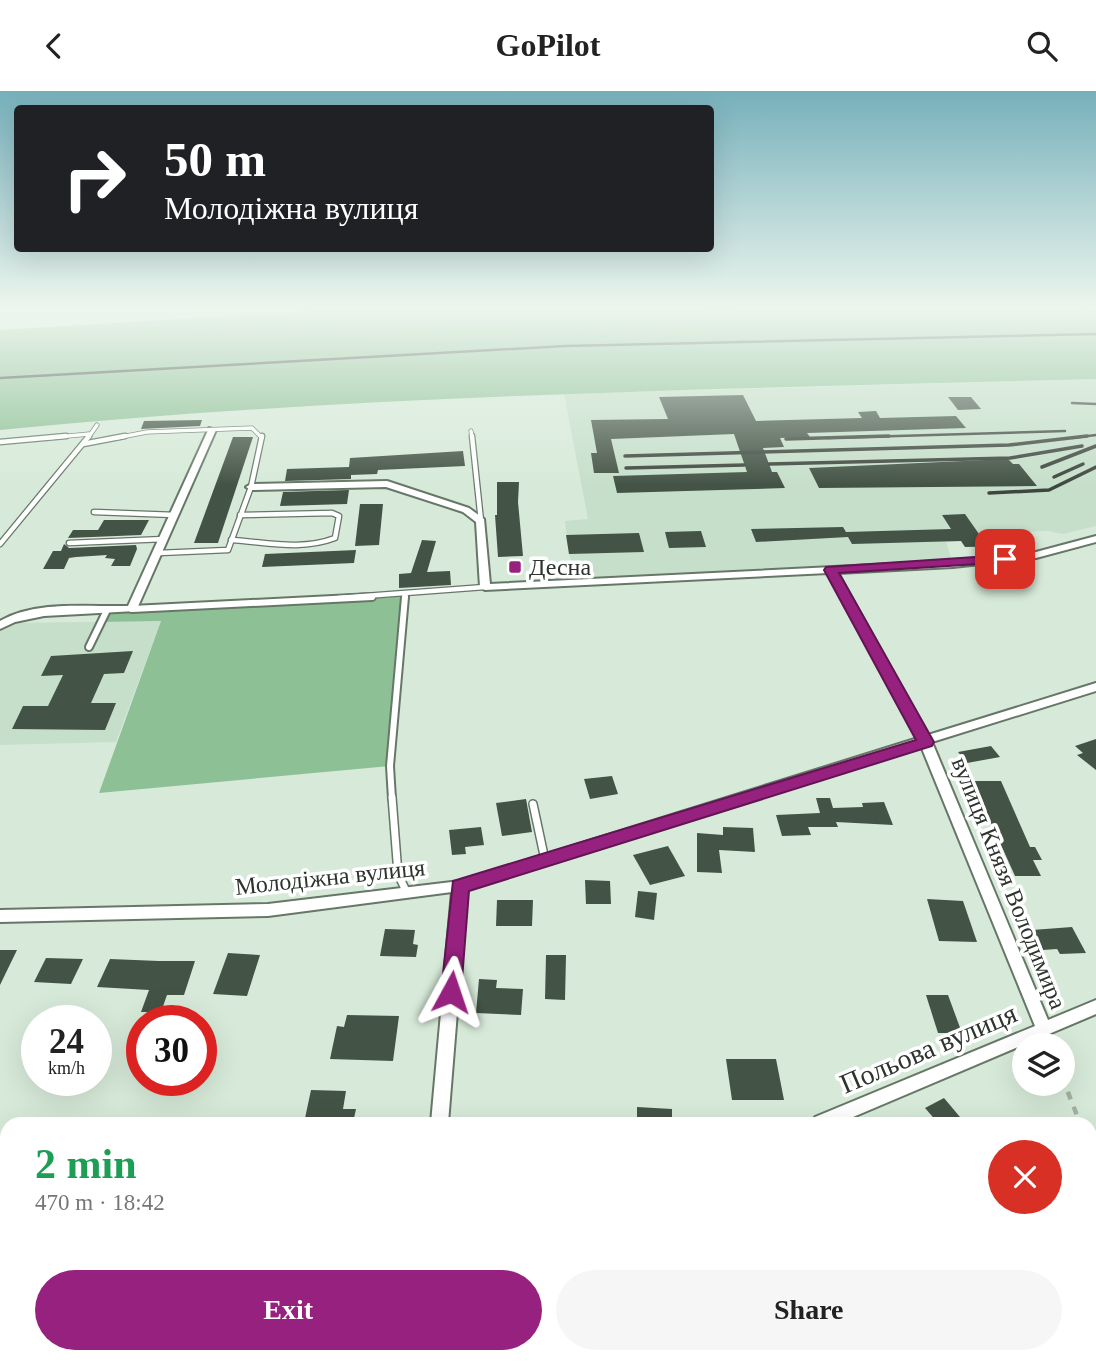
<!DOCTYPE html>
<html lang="en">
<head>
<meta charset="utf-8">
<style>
	body { margin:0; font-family:Georgia,serif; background:#f6f6f6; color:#222; height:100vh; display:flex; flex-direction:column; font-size:26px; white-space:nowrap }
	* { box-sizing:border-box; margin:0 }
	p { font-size:23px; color:#767676 }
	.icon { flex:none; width:38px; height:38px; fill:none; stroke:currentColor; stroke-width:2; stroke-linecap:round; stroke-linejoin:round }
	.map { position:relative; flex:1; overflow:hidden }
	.details { position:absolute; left:0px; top:1026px; width:1097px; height:247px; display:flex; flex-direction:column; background:#fff; border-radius:21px 21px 0 0; box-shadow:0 7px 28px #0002 }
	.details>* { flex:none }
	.guide { position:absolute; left:14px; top:14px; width:700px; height:147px; border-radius:7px; box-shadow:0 7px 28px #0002; background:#202124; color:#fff; overflow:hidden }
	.buttons { position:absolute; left:1012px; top:942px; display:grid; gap:14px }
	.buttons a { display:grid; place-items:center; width:63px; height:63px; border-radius:50%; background:#fff; box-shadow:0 7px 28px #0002; font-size:35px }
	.speed { position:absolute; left:21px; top:914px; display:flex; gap:14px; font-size:35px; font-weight:700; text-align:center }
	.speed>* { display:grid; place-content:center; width:91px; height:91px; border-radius:50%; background:#fff; box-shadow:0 7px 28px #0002; line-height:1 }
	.speed small { font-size:18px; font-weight:400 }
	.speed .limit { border:10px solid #d22; background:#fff; color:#111 }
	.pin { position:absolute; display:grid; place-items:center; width:60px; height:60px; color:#fff; margin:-30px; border-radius:14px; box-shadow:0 4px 10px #0006 }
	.me { position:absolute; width:77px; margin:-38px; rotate:5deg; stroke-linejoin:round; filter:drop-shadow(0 0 5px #0008) }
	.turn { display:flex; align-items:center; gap:24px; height:147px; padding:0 35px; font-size:32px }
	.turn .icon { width:91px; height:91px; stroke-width:2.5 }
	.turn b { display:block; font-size:49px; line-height:60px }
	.round { display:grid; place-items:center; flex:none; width:74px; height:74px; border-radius:37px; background:#f6f6f6 }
	.head { display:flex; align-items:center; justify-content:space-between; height:119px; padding:0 35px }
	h1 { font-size:42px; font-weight:700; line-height:52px; color:#1e9e55 }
	.cta { display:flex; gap:14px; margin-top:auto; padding:14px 35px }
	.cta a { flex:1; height:80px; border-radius:42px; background:#96217e; color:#fff; font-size:28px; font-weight:700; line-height:80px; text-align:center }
	.cta a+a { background:#f6f6f6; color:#222 }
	header { display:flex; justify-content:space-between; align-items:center; height:91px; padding:0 35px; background:#fff; font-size:32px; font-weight:700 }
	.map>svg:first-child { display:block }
	.built { fill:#c6dfca }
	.green { fill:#8ec096 }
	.building { fill:#435345 }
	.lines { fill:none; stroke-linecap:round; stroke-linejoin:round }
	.lane-far3-casing { stroke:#667768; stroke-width:5 }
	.lane-far2-casing { stroke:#667768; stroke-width:7 }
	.lane-far1-casing { stroke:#667768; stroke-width:10 }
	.lane-casing { stroke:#667768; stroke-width:10 }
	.street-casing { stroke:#667768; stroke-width:4 }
	.path-far1 { stroke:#a2b2a4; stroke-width:2; stroke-dasharray:3.5 3.5; stroke-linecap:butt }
	.path { stroke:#a2b2a4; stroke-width:4.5; stroke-dasharray:8 8; stroke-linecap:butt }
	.lane-far3 { stroke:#fff; stroke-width:3.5 }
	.lane-far2 { stroke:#fff; stroke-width:4.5 }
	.lane-far1 { stroke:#fff; stroke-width:6 }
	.lane { stroke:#fff; stroke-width:7 }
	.street { fill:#fff; fill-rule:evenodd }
	.rail-far1 { stroke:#3e463f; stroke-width:2.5 }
	.rail { stroke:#3e463f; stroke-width:3.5 }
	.route { fill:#96217e; stroke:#621552; stroke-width:2 }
	.poi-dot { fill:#96217e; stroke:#fff; stroke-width:2.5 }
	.labels { text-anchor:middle; stroke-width:7; stroke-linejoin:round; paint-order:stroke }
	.poi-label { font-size:24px; fill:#2d342e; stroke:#fff; text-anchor:start }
	.street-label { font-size:24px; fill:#2d342e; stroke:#fff }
	.near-street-label { font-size:28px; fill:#2d342e; stroke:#fff }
</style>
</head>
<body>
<header><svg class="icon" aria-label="back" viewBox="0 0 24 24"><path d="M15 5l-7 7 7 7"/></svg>GoPilot<svg class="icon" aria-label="search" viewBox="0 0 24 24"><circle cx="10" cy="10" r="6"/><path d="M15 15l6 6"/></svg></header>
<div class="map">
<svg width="1096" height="1271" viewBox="0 0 1096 1271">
	<rect width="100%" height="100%" fill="#d7ead9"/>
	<g class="built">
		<polygon points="1096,288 1096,435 1063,443 1048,440 957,443 960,450 946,451 953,473 578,491 569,463 565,430 588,428 564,303"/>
		<polygon points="161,530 116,651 0,654 0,540 11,532"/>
	</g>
	<g class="green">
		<path d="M360 217H1096V288C731 298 364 303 0 339V239Z"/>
		<polygon points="405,504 390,675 99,702 161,530 101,531 107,519"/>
	</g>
	<g class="building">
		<polygon points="743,304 756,330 862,327 858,321 876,320 880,327 956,325 966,337 807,342 810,346 780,347 784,356 763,357 772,381 777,381 785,397 617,402 613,385 747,381 734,343 611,348 619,382 594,382 591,362 597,362 591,329 668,328 659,306"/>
		<polygon points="948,306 971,306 981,318 958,319"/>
		<polygon points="202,329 200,335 141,338 144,330"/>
		<polygon points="233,346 253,346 218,452 194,452"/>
		<polygon points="463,360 465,375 378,379 377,383 351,384 351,388 285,390 287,378 349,376 350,367"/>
		<polygon points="1008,368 1013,373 1019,373 1037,395 819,397 809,377"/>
		<polygon points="497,391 519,391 518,411 523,465 498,466 495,424 497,424"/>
		<polygon points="349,399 347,413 280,415 283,401"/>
		<polygon points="360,413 383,413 379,454 355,455"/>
		<polygon points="965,423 979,443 1016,442 1025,455 965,456 961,450 852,453 848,446 756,451 751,438 843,436 846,441 951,438 942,424"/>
		<polygon points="104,429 149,429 141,444 68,447 73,439 98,439"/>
		<polygon points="701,440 706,456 669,457 665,441"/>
		<polygon points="639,442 644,461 569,463 566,444"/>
		<polygon points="422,449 436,450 427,481 450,480 451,494 399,497 399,483 411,482"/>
		<polygon points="64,453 69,457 136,454 137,458 130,475 111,475 115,468 105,467 107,464 76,466 69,467 64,478 43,478 53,460 61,460"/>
		<polygon points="356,459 354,472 262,476 265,463"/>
		<polygon points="133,560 124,582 104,583 91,612 116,612 105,639 12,638 23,615 48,615 63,584 41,585 51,565"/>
		<polygon points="1096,648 1096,679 1077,664 1083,662 1075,655"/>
		<polygon points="991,655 1000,666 967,672 958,661"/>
		<polygon points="612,685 618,703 590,708 584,688"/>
		<polygon points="972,690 1001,690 1030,756 1035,756 1042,769 1033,769 1041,785 1015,785"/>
		<polygon points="816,707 830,707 833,717 863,716 862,712 884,711 893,734 836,731 838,736 808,736 811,744 782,745 776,724 820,722"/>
		<polygon points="526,708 532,741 502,745 496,712"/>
		<polygon points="481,736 484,754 465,756 466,763 452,764 449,739"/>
		<polygon points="723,736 753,737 755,761 719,759 722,782 697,781 697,742 723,744"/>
		<polygon points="668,755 685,785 650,794 633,764"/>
		<polygon points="585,789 610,790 611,813 586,813"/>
		<polygon points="638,800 657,802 654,829 635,826"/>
		<polygon points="927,808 963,810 977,851 939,850"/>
		<polygon points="497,809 533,809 532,835 496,835"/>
		<polygon points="1072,836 1086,862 1060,863 1057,858 1043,859 1032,839"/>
		<polygon points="385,838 415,839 413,853 418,854 416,866 380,865"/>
		<polygon points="0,859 17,859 0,894"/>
		<polygon points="228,862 260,864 247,905 213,903"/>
		<polygon points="546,864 566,864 565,909 545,908"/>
		<polygon points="46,867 83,868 71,893 34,891"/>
		<polygon points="110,868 159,870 195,870 184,904 167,904 161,921 141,921 149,899 97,896"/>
		<polygon points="479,888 497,889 496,897 523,898 521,924 476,922"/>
		<polygon points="926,904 948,904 962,942 938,942"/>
		<polygon points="347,924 399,925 393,970 330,968 337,935 344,936"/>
		<polygon points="726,968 776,968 784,1009 732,1009"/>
		<polygon points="311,999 346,1000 343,1018 356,1018 353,1032 304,1032"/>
		<polygon points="944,1007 965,1032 938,1032 925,1017"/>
		<polygon points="637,1016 672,1018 672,1032 637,1032"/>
	</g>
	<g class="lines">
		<g class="lane-far3-casing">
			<g id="lane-far3">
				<polyline points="471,340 472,347"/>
				<polyline points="47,347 89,343"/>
				<polyline points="88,347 97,334"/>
				<polyline points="116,347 147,341 252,337 262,347"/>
			</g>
		</g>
		<g class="lane-far2-casing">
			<g id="lane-far2">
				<polyline points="472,345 481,430"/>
				<polyline points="0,351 66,345"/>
				<polyline points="83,353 125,345"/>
				<polyline points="94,421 175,424"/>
				<path d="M231 449C266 451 301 460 335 447L339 425 332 422 240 424"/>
				<polyline points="69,452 165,448"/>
				<polyline points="0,453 89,345"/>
				<polyline points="159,462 228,459 251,396 262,345"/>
				<polyline points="338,507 485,496"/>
				<polyline points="405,507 405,504"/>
			</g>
		</g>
		<g class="lane-far1-casing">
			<g id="lane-far1">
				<polyline points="132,518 372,506"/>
				<polyline points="89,556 107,519"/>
				<polyline points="392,708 390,675 405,506"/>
			</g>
		</g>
		<g class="lane-casing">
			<g id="lane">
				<polyline points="392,706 398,783 407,802"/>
				<polyline points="533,713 545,769"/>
			</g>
		</g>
		<g class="street-casing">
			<g id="street">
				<path d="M209 337 216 339 136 520 44 525 15 531 0 538V530C36 509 88 516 128 515Z"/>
				<polygon points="387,390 469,417 484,428 490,493 953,470 1036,461 1096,445 1096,451 1036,467 953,476 838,482 928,644 1096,592 1096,600 932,651 1048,929 1096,909 1096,923 839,1032 813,1032 815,1026 1035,935 921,655 467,798 448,1032 431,1032 452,801 268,825 0,831 0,819 268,813 460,790 918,647 828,482 485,499 480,496 476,431 463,421 386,396 251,399 246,396 251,393"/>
				<polygon points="0,1253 7,1253 7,1265 16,1265 14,1270 0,1271"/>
				<polygon points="390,1265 411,1265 409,1271 388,1271"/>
			</g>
		</g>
		<g class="path-far1">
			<polyline points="1084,217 1096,220"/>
			<polyline points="0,255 740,217"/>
			<polyline points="0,282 140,268 648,241 711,225 720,219"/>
		</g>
		<g class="path">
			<polyline points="1062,986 1080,1032"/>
			<polyline points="1090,1061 1096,1076"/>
		</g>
		<use href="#lane-far3" class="lane-far3"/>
		<use href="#lane-far2" class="lane-far2"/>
		<use href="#lane-far1" class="lane-far1"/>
		<use href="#lane" class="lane"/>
		<use href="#street" class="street"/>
		<g class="rail-far1">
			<polyline points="0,287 565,255 1096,243"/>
			<polyline points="1072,312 1096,313"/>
			<polyline points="828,347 1065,340"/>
			<polyline points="1072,347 1096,344"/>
		</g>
		<g class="rail">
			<polyline points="786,348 889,345"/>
			<polyline points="625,365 1009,354 1087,345"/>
			<polyline points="769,373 1010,367 1082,355"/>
			<polyline points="1042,376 1096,355"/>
			<polyline points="626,377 744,374"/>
			<polyline points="1054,386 1083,373"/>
			<polyline points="989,402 1049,399 1096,376"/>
		</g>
	</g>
	<linearGradient id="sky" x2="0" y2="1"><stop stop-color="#76b0bb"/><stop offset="0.55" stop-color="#edf6ee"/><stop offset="1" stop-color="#edf6ee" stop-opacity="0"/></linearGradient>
	<rect width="1096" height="395" fill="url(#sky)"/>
	<polygon class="route" points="1005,464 1010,465 1010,471 839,482 934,651 932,655 469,800 461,901 458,907 451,909 444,907 441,901 453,790 916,649 824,479 826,476"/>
	<rect class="poi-dot" x="508" y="469" width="14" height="14" rx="3.5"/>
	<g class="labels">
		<g class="poi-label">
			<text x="529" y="484">Десна</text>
		</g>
		<g class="street-label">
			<text transform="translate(330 786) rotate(-6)" y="8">Молодіжна вулиця</text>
			<text transform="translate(1009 792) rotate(68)" y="8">вулиця Князя Володимира</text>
		</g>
		<g class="near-street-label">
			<text transform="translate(928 957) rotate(-23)" y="10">Польова вулиця</text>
		</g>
	</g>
</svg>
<div class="buttons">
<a><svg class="icon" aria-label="layers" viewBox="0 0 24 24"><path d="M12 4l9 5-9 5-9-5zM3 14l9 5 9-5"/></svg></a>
</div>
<div class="speed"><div>24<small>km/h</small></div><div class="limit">30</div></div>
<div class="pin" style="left:1005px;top:468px;background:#d93025"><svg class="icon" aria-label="arrive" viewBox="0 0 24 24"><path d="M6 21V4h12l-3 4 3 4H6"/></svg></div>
<svg class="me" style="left:451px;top:901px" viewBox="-20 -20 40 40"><path d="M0-17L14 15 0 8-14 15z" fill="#96217e" stroke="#fff" stroke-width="4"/></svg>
<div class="guide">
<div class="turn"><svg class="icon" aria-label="right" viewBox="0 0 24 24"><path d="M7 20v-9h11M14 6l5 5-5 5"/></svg><div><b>50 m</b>Молодіжна вулиця</div></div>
</div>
<section class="details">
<div class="head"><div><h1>2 min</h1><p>470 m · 18:42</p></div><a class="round" style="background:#d93025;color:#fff"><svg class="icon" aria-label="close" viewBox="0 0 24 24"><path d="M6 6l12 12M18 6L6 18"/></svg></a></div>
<div class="cta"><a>Exit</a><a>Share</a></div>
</section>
</div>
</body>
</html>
